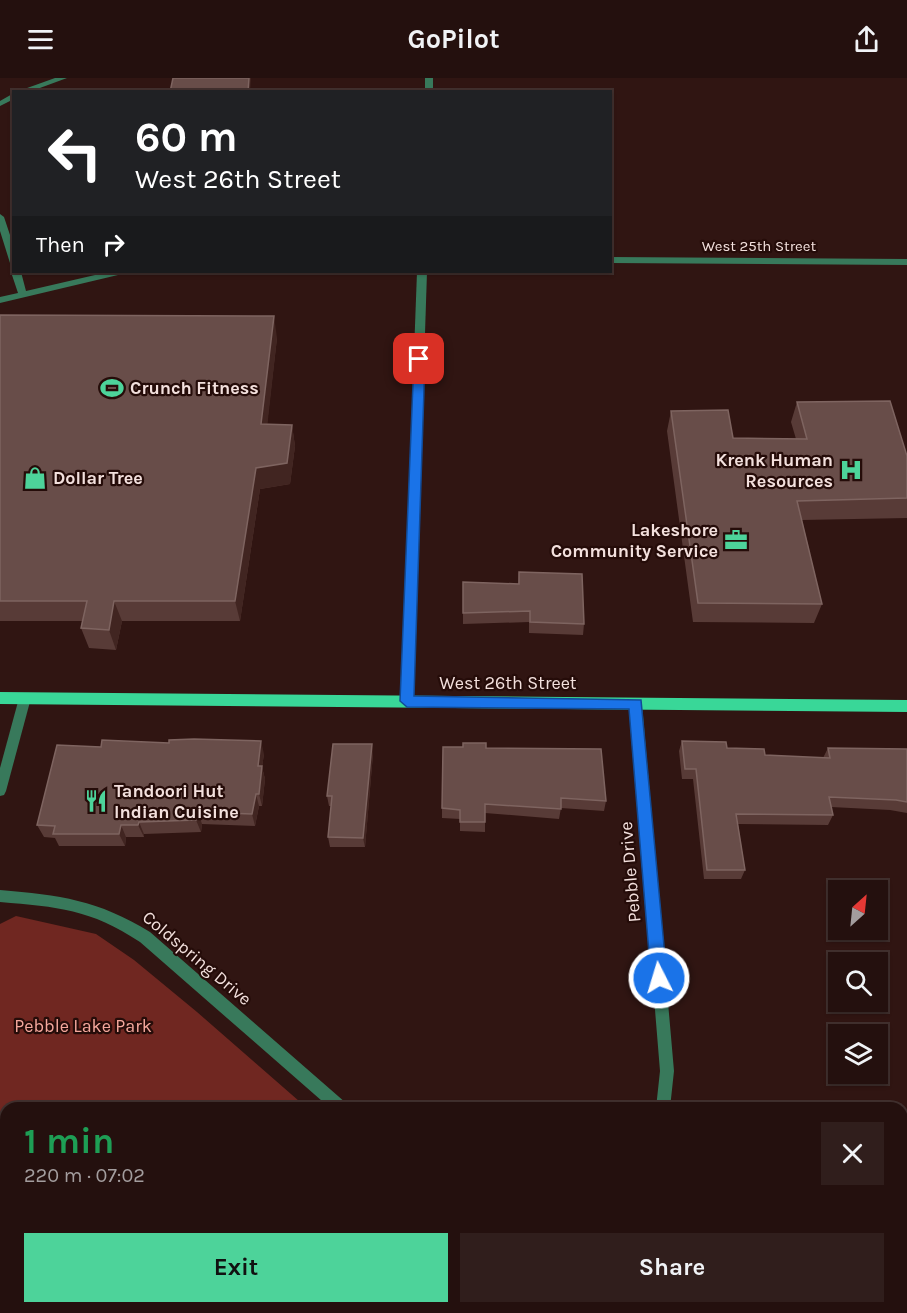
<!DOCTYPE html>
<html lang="en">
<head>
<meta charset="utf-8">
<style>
	body { margin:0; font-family:Karla,sans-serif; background:#301e1c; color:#f1f3f6; height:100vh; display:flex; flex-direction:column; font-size:22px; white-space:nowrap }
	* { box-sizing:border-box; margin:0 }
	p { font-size:20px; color:#a39d9e }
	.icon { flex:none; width:33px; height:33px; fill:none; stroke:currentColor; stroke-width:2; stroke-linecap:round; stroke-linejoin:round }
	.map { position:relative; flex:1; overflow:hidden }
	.drawer { position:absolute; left:0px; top:1024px; width:908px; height:212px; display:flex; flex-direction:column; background:#24100e; border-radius:18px 18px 0 0; box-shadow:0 2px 4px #0004,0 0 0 2px #41302e }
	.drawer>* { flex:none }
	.hud { position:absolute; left:12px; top:12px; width:600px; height:183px; border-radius:0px; box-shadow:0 2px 4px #0004,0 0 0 2px #41302e; background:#202124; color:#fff; overflow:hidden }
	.needle { width:39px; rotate:27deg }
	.buttons { position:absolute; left:828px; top:802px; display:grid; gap:12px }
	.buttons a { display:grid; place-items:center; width:60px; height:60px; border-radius:0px; background:#24100e; box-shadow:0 2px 4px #0004,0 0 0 2px #41302e; font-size:30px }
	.pin { position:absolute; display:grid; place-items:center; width:51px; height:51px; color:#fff; margin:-26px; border-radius:12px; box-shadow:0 3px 9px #0006 }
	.me { position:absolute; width:66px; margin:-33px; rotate:355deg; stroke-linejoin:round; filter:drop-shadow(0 0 4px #0008) }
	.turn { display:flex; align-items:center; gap:21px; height:126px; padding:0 24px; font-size:27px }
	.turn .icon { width:78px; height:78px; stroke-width:2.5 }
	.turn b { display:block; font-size:42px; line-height:51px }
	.then { display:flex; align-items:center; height:57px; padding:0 24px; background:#0003; gap:12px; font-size:22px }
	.round { display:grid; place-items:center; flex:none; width:63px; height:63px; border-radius:0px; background:#301e1c }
	.head { display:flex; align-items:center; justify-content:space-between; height:102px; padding:0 24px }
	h1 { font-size:36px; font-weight:700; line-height:45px; color:#1e9e55 }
	.primary-button { display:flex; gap:12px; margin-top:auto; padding:12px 24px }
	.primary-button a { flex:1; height:69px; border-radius:0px; background:#4dd39a; color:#111; font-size:24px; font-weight:700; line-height:69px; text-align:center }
	.primary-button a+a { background:#301e1c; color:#f1f3f6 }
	header { display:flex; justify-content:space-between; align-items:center; height:78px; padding:0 24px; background:#24100e; font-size:27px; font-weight:700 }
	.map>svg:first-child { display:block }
	.green { fill:#702721 }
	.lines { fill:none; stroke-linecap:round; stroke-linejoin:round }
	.minor { fill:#38795b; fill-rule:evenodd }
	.primary { fill:#39d798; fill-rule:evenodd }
	.wall { fill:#583b37 }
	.shaded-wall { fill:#412521 }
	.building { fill:#684d49; stroke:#7e6460; stroke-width:1.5 }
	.route { fill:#1a73e8; stroke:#114b97; stroke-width:1.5 }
	.labels { text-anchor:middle; stroke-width:4.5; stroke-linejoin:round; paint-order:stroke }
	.far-street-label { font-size:15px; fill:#f3e0dd; stroke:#250c09 }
	.poi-label { font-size:18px; font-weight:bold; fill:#f3e0dd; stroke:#250c09; text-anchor:start }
	.street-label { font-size:18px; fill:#f3e0dd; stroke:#250c09 }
	.park-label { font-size:18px; fill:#f5a89d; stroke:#250c09 }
</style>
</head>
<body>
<header><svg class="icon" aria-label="menu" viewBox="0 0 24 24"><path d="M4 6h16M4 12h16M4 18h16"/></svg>GoPilot<svg class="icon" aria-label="share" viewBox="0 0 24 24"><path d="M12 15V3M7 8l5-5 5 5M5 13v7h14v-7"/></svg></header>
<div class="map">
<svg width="907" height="1235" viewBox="0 0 907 1235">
	<rect width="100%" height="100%" fill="#301512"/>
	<g class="green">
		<polygon points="16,838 96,856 134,882 197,934 307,1030 6,1030 5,1126 0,1112 0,846"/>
		<polygon points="116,1230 513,1230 512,1235 119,1235"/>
	</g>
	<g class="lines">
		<g class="minor">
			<polygon points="55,0 67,0 29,14 16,14"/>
			<rect x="425" y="0" width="8" height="14"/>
			<polygon points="14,15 14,21 0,28 0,23"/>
			<polygon points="0,136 4,139 14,169 14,188 10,185 0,153"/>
			<polygon points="610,179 907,181 907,187 610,185"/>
			<polygon points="14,192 14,194 21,194 26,213 108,194 123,194 118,197 0,225 0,219 18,215 11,194"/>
			<polygon points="417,194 427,194 413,623 411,626 403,626 401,623"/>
			<polygon points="25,615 29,617 31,620 6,713 4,717 0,718 0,690 19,620 21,617"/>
			<polygon points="636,621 640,622 642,626 674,993 670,1030 656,1030 660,993 630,626 632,622"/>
			<path d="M0 812C60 817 98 822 150 854L346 1025 348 1030H330L140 864C90 831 58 829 0 824Z"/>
			<polygon points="533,1230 549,1230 547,1235 531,1235"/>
			<polygon points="564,1230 584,1230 586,1235 566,1235"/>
		</g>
		<polygon class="primary" points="0,614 907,622 907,634 0,626"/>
	</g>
	<g class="wall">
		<polygon points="0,237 277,260 267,346 292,347 295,368 290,406 260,411 240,543 122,543 116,572 89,570 81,550 82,543 0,543"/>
		<polygon points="797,324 907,378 907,440 802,442 822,526 814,545 693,544 667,353 671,333 733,360 796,361 791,344"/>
		<polygon points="519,494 584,546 583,557 529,555 529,544 463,546 463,504 518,506"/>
		<polygon points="682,663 765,677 823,680 828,670 907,671 907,735 890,732 831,729 833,737 828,747 738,746 745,792 741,801 704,801 693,701 682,701 679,673"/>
		<polygon points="463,669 486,670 606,723 604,733 561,730 559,741 485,735 485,754 460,753 460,741 442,740 442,730"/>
		<polygon points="264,676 262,689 265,701 262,728 259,728 255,748 202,746 201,754 144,756 144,759 126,759 125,768 59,768 55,760 44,759 37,747"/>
		<polygon points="373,676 365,769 330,769 328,759 331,728 329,728 327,718"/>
	</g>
	<g class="shaded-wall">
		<polygon points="249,0 251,0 250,14 248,14"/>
		<polygon points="274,238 277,260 265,368 261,346"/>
		<polygon points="292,347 295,368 290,406 260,411 240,543 235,523 256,390"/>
		<polygon points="114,523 122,543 116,572 109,552"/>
		<polygon points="261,663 264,676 262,689 265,701 262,728 259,716 258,688"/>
		<polygon points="372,666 373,676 365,769 363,760"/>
		<polygon points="256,716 259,728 255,748 252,736"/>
		<polygon points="198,734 202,746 201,754 196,742"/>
		<polygon points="139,744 144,756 144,759 138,747"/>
		<polygon points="121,747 126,759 125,768 119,756"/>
		<polygon points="227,1230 233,1230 230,1235 224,1235"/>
	</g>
	<g class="building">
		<polygon points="173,0 249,0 248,14 170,14"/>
		<polygon points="380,12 380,14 346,14 346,13"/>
		<polygon points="0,237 274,238 261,346 292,347 287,385 256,390 235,523 114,523 109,552 81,550 87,523 0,523"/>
		<polygon points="890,323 907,378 907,420 797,423 822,526 698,525 671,333 728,332 733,360 807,361 797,324"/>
		<polygon points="519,494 582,496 584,546 530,544 530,533 463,535 463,504 519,506"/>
		<polygon points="194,661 261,663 258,688 262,688 259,716 256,716 252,736 198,734 196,742 139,744 138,747 121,747 119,756 53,756 55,748 37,747 57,667 101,669 102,662 169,665 169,662"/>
		<polygon points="682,663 726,664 727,670 764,671 765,677 830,680 828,670 907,671 907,724 896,722 829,719 833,737 736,736 745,792 707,792 696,691 685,691"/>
		<polygon points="463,665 486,665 486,670 601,671 606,723 561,720 561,731 485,726 485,744 460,744 460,732 442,730 443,669 463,669"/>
		<polygon points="333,666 372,666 363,760 328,759 332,718 327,718"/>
		<polygon points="213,1230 227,1230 224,1235 221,1235"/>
	</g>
	<polygon class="route" points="419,277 425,281 414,618 641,622 667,900 665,906 659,908 653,906 651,900 629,631 407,629 400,623 414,281"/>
	<defs>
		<g id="stadium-bare" transform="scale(1.8)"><path d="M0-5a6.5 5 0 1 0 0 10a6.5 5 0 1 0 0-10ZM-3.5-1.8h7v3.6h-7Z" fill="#4dd39a" stroke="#250c09" stroke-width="2.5" paint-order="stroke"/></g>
		<g id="hospital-bare" transform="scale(1.8)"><path d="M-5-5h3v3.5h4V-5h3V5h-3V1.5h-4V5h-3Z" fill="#4dd39a" stroke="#250c09" stroke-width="2.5" paint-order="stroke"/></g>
		<g id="shop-bare" transform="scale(1.8)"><path d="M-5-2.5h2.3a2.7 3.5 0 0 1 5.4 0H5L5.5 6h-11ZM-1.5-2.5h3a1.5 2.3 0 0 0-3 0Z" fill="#4dd39a" stroke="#250c09" stroke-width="2.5" paint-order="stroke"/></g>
		<g id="office-bare" transform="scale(1.8)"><path d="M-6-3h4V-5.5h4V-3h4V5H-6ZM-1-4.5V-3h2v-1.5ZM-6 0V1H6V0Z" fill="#4dd39a" stroke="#250c09" stroke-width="2.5" paint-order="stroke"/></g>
		<g id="restaurant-bare" transform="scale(1.8)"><path d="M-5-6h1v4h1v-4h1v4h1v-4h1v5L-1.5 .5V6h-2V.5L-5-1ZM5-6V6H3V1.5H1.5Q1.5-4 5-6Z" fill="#4dd39a" stroke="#250c09" stroke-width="2.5" paint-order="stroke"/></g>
	</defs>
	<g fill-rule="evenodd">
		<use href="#stadium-bare" x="112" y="310"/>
		<use href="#hospital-bare" x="851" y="392"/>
		<use href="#shop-bare" x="35" y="400"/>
		<use href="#office-bare" x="736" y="462"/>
		<use href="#restaurant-bare" x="96" y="723"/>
	</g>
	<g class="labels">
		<g class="far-street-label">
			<text x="759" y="173">West 25th Street</text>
		</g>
		<g class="poi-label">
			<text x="130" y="316">Crunch Fitness</text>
			<text x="833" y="388" text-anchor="end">Krenk Human<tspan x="833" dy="21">Resources</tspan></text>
			<text x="53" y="406">Dollar Tree</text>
			<text x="718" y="458" text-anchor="end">Lakeshore<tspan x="718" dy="21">Community Service</tspan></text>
			<text x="114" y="719">Tandoori Hut<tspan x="114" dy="21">Indian Cuisine</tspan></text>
		</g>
		<g class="street-label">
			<text x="508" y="611">West 26th Street</text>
			<text transform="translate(630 794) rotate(-95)" y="6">Pebble Drive</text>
			<text transform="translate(197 880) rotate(40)" y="6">Coldspring Drive</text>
		</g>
		<g class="park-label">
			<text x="83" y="954">Pebble Lake Park</text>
		</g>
	</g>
</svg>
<div class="buttons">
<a><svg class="needle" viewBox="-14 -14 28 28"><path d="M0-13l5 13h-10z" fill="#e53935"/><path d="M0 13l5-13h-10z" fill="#a39d9e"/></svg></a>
<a><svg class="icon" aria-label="search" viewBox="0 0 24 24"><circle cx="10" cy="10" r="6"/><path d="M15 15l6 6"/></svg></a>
<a><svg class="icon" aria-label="layers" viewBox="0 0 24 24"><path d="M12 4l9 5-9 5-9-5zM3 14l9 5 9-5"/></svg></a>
</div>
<div class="pin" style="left:419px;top:281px;background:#d93025"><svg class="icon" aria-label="arrive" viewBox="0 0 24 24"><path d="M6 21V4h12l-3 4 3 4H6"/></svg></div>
<svg class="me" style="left:659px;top:900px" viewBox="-20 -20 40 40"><circle r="17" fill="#1a73e8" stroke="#fff" stroke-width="3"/><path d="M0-11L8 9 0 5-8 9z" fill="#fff"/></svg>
<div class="hud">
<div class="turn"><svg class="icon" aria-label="left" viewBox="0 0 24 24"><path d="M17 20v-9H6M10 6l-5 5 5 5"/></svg><div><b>60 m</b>West 26th Street</div></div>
<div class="then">Then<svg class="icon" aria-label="right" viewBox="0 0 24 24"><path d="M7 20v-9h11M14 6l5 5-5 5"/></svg></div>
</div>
<section class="drawer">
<div class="head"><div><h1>1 min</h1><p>220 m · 07:02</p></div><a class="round"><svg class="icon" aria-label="close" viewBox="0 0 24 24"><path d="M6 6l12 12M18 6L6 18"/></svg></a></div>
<div class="primary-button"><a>Exit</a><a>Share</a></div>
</section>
</div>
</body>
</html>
